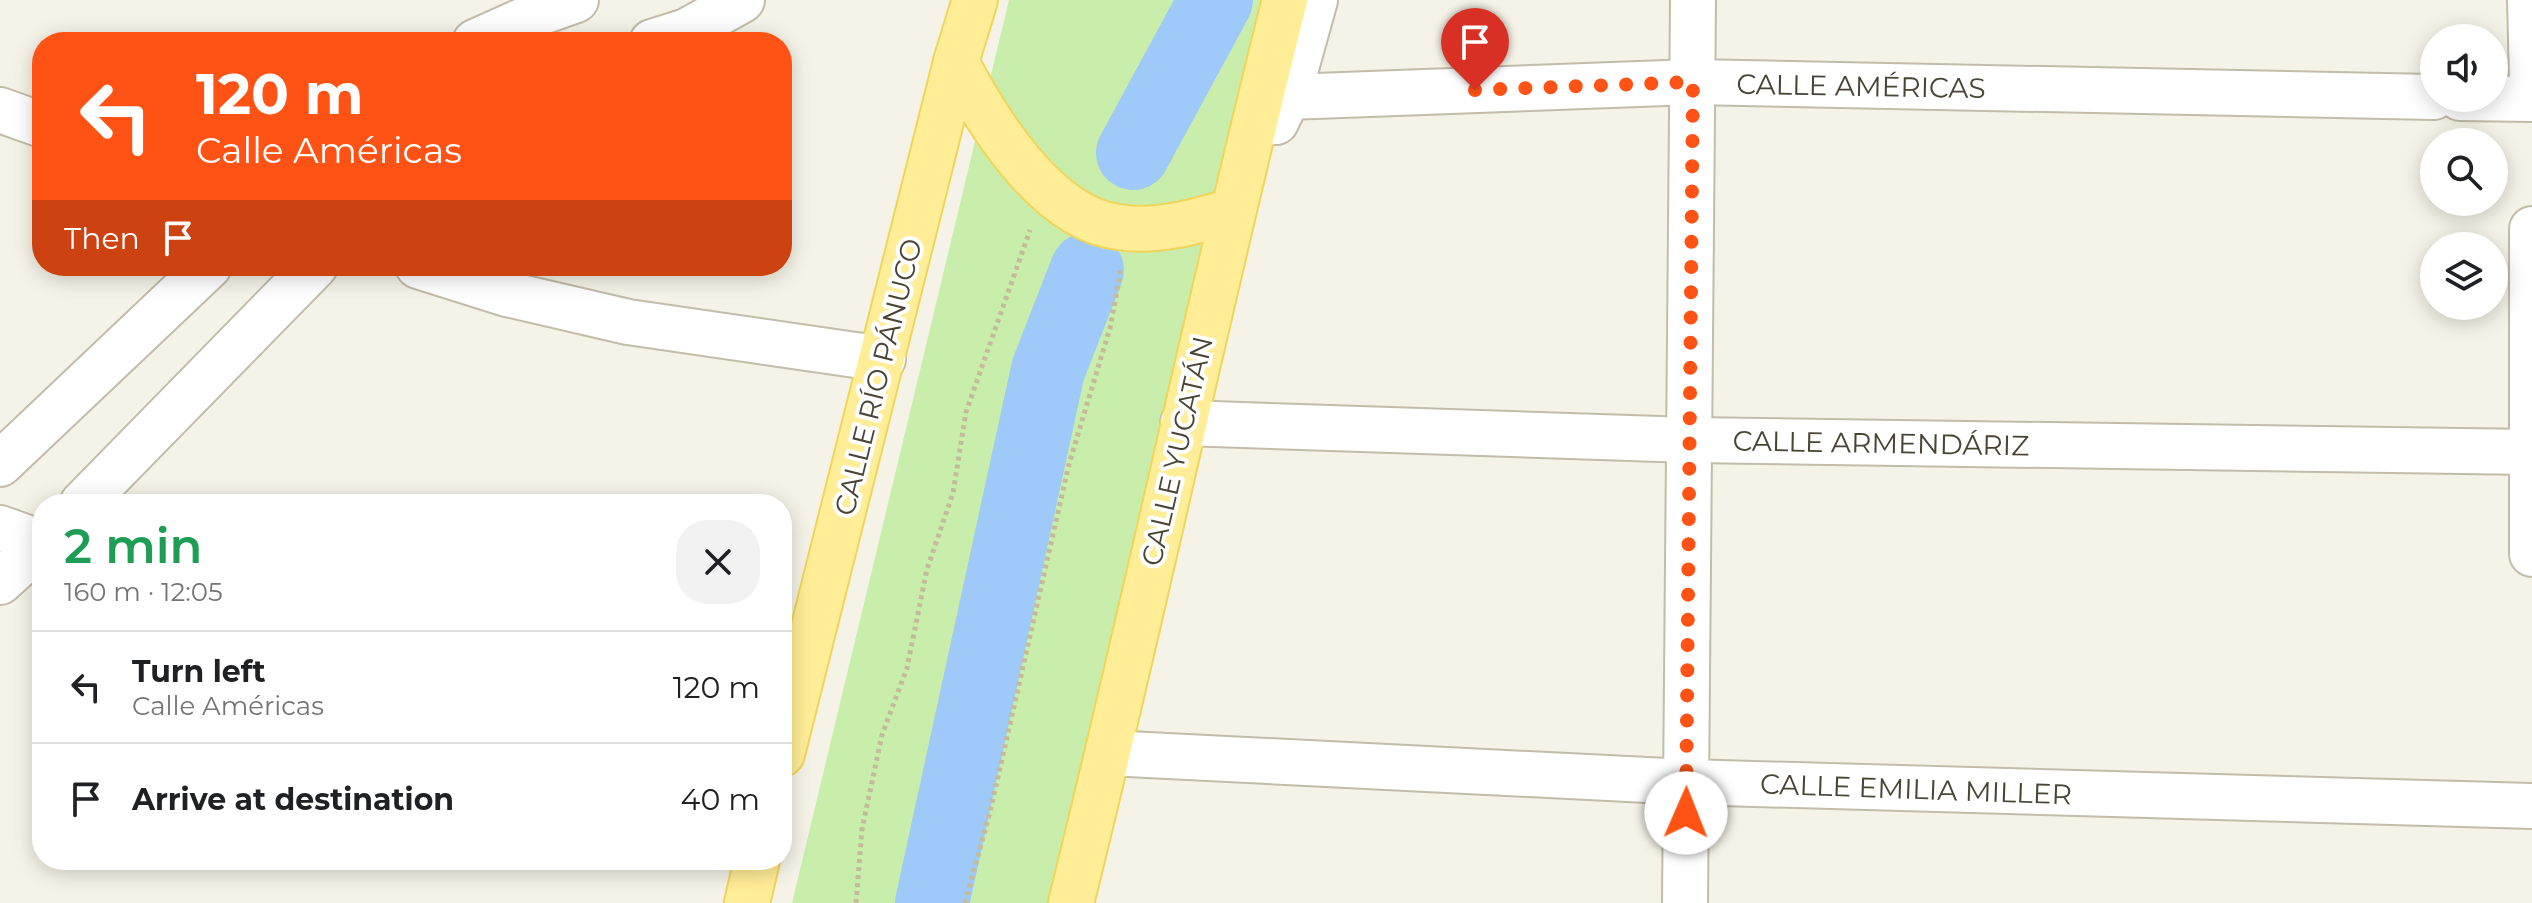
<!DOCTYPE html>
<html lang="en">
<head>
<meta charset="utf-8">
<style>
	body { margin:0; font-family:Montserrat,sans-serif; background:#f2f2f2; color:#202124; height:100vh; display:flex; flex-direction:column; font-size:30px; white-space:nowrap }
	* { box-sizing:border-box; margin:0 }
	p { font-size:26px; color:#757577 }
	.icon { flex:none; width:44px; height:44px; fill:none; stroke:currentColor; stroke-width:2; stroke-linecap:round; stroke-linejoin:round }
	.map { position:relative; flex:1; overflow:hidden }
	.drawer { position:absolute; left:32px; top:494px; width:760px; height:376px; display:flex; flex-direction:column; background:#fff; border-radius:32px; box-shadow:0 4px 20px #0003 }
	.drawer>* { flex:none }
	.hud { position:absolute; left:32px; top:32px; width:760px; height:244px; border-radius:32px; box-shadow:0 4px 20px #0003; background:#ff5315; color:#fff; overflow:hidden }
	.fabs { position:absolute; left:2420px; top:24px; display:grid; gap:16px }
	.fabs a { display:grid; place-items:center; width:88px; height:88px; border-radius:50%; background:#fff; box-shadow:0 4px 20px #0003; font-size:40px }
	.pin { position:absolute; display:grid; place-items:center; width:68px; height:68px; color:#fff; margin:-82px -34px; border-radius:50% 50% 50% 0; rotate:-45deg; box-shadow:0 0 8px #0007 }
	.pin .icon { rotate:45deg }
	.me { position:absolute; width:88px; margin:-44px; rotate:1deg; stroke-linejoin:round; filter:drop-shadow(0 0 6px #0008) }
	.turn { display:flex; align-items:center; gap:28px; height:168px; padding:0 32px; font-size:36px }
	.turn .icon { width:104px; height:104px; stroke-width:2.5 }
	.turn b { display:block; font-size:56px; line-height:68px }
	.then { display:flex; align-items:center; height:76px; padding:0 32px; background:#0003; gap:16px; font-size:30px }
	.round { display:grid; place-items:center; flex:none; width:84px; height:84px; border-radius:32px; background:#f2f2f2 }
	.headline { display:flex; align-items:center; justify-content:space-between; height:136px; padding:0 32px }
	h1 { font-size:48px; font-weight:600; line-height:60px; color:#1e9e55 }
	ul { padding:0; list-style:none }
	li { display:flex; align-items:center; gap:24px; height:112px; padding:0 32px; border-top:2px solid #e0e0e0 }
	li div { flex:1 }
	li b { display:block; font-size:30px }
	li em { font-style:normal }
	.map>svg:first-child { display:block }
	.green { fill:#c9eeac }
	.lines { fill:none; stroke-linecap:round; stroke-linejoin:round }
	.river { stroke:#9ec9f8; stroke-width:74 }
	.minor-casing { stroke:#c2bca9; stroke-width:48 }
	.major-casing { stroke:#f1d55a; stroke-width:48 }
	.path { stroke:#c5bb98; stroke-width:5; stroke-dasharray:4 4; stroke-linecap:butt }
	.minor { stroke:#fff; stroke-width:44 }
	.major { stroke:#ffed97; stroke-width:44 }
	.route { stroke:#ff5315; stroke-width:14; stroke-dasharray:0 25.2 }
	.labels { text-anchor:middle; stroke-width:8; stroke-linejoin:round; paint-order:stroke }
	.street-label { font-size:28px; fill:#4a4435; stroke:#fff }
</style>
</head>
<body>
<div class="map">
<svg width="2532" height="903" viewBox="0 0 2532 903">
	<rect width="100%" height="100%" fill="#f5f3e7"/>
	<polygon class="green" points="1009,0 1298,0 1065,903 792,903"/>
	<g class="lines">
		<g class="river">
			<polyline points="1133,153 1216,0"/>
			<polyline points="932,903 1048,370 1087,270"/>
		</g>
		<g class="minor-casing">
			<g id="minor">
				<polyline points="2530,0 2532,80"/>
				<polyline points="475,42 542,12 576,0"/>
				<polyline points="652,42 687,31 742,0"/>
				<polyline points="1288,97 1693,82 2434,97"/>
				<polyline points="2460,98 2532,99"/>
				<polyline points="0,110 42,125"/>
				<polyline points="1276,122 1288,97 1315,0"/>
				<polyline points="2532,229 2532,554"/>
				<polyline points="418,266 507,294 628,322 883,359"/>
				<polyline points="1183,423 1690,440 2532,452"/>
				<polyline points="0,464 209,266"/>
				<polyline points="82,504 315,266"/>
				<polyline points="0,528 42,543"/>
				<polyline points="0,582 42,544"/>
				<polyline points="1108,753 1687,782 2532,806"/>
				<polyline points="1685,903 1693,0"/>
			</g>
		</g>
		<g class="major-casing">
			<g id="major">
				<path d="M956 62C987 121 1046 218 1118 227 1156 233 1196 222 1232 211"/>
				<polyline points="782,754 956,62 975,0"/>
				<polyline points="747,903 757,860"/>
				<path d="M1071 903C1146 603 1209 300 1285 0"/>
			</g>
		</g>
		<g class="path">
			<polyline points="856,903 862,829 882,735 907,668 927,569 953,493 966,412 1030,230"/>
			<polyline points="965,903 990,812 1069,464 1110,328 1120,275 1119,267"/>
		</g>
		<use href="#minor" class="minor"/>
		<use href="#major" class="major"/>
	</g>
	<g class="lines">
		<polyline class="route" points="1475,90 1693,82 1686,813"/>
	</g>
	<g class="labels">
		<g class="street-label">
			<text transform="translate(1861 86) rotate(1)" y="10">CALLE AMÉRICAS</text>
			<text transform="translate(878 377) rotate(-76)" y="10">CALLE RÍO PÁNUCO</text>
			<text transform="translate(1881 443) rotate(1)" y="10">CALLE ARMENDÁRIZ</text>
			<text transform="translate(1177 451) rotate(-77)" y="10">CALLE YUCATÁN</text>
			<text transform="translate(1916 789) rotate(2)" y="10">CALLE EMILIA MILLER</text>
		</g>
	</g>
</svg>
<div class="fabs">
<a><svg class="icon" aria-label="sound" viewBox="0 0 24 24"><path d="M4 9h4l5-4v14l-5-4H4zM17 9q2 3 0 6"/></svg></a>
<a><svg class="icon" aria-label="search" viewBox="0 0 24 24"><circle cx="10" cy="10" r="6"/><path d="M15 15l6 6"/></svg></a>
<a><svg class="icon" aria-label="layers" viewBox="0 0 24 24"><path d="M12 4l9 5-9 5-9-5zM3 14l9 5 9-5"/></svg></a>
</div>
<div class="pin" style="left:1475px;top:90px;background:#d93025"><svg class="icon" aria-label="arrive" viewBox="0 0 24 24"><path d="M6 21V4h12l-3 4 3 4H6"/></svg></div>
<svg class="me" style="left:1686px;top:813px" viewBox="-20 -20 40 40"><circle r="19" fill="#fff"/><path d="M0-13L10 11 0 6-10 11z" fill="#ff5315"/></svg>
<div class="hud">
<div class="turn"><svg class="icon" aria-label="left" viewBox="0 0 24 24"><path d="M17 20v-9H6M10 6l-5 5 5 5"/></svg><div><b>120 m</b>Calle Américas</div></div>
<div class="then">Then<svg class="icon" aria-label="arrive" viewBox="0 0 24 24"><path d="M6 21V4h12l-3 4 3 4H6"/></svg></div>
</div>
<section class="drawer">
<div class="headline"><div><h1>2 min</h1><p>160 m · 12:05</p></div><a class="round"><svg class="icon" aria-label="close" viewBox="0 0 24 24"><path d="M6 6l12 12M18 6L6 18"/></svg></a></div>
<ul>
<li><svg class="icon" aria-label="left" viewBox="0 0 24 24"><path d="M17 20v-9H6M10 6l-5 5 5 5"/></svg><div><b>Turn left</b><p>Calle Américas</p></div><em>120 m</em></li>
<li><svg class="icon" aria-label="arrive" viewBox="0 0 24 24"><path d="M6 21V4h12l-3 4 3 4H6"/></svg><div><b>Arrive at destination</b></div><em>40 m</em></li>
</ul>
</section>
</div>
</body>
</html>
